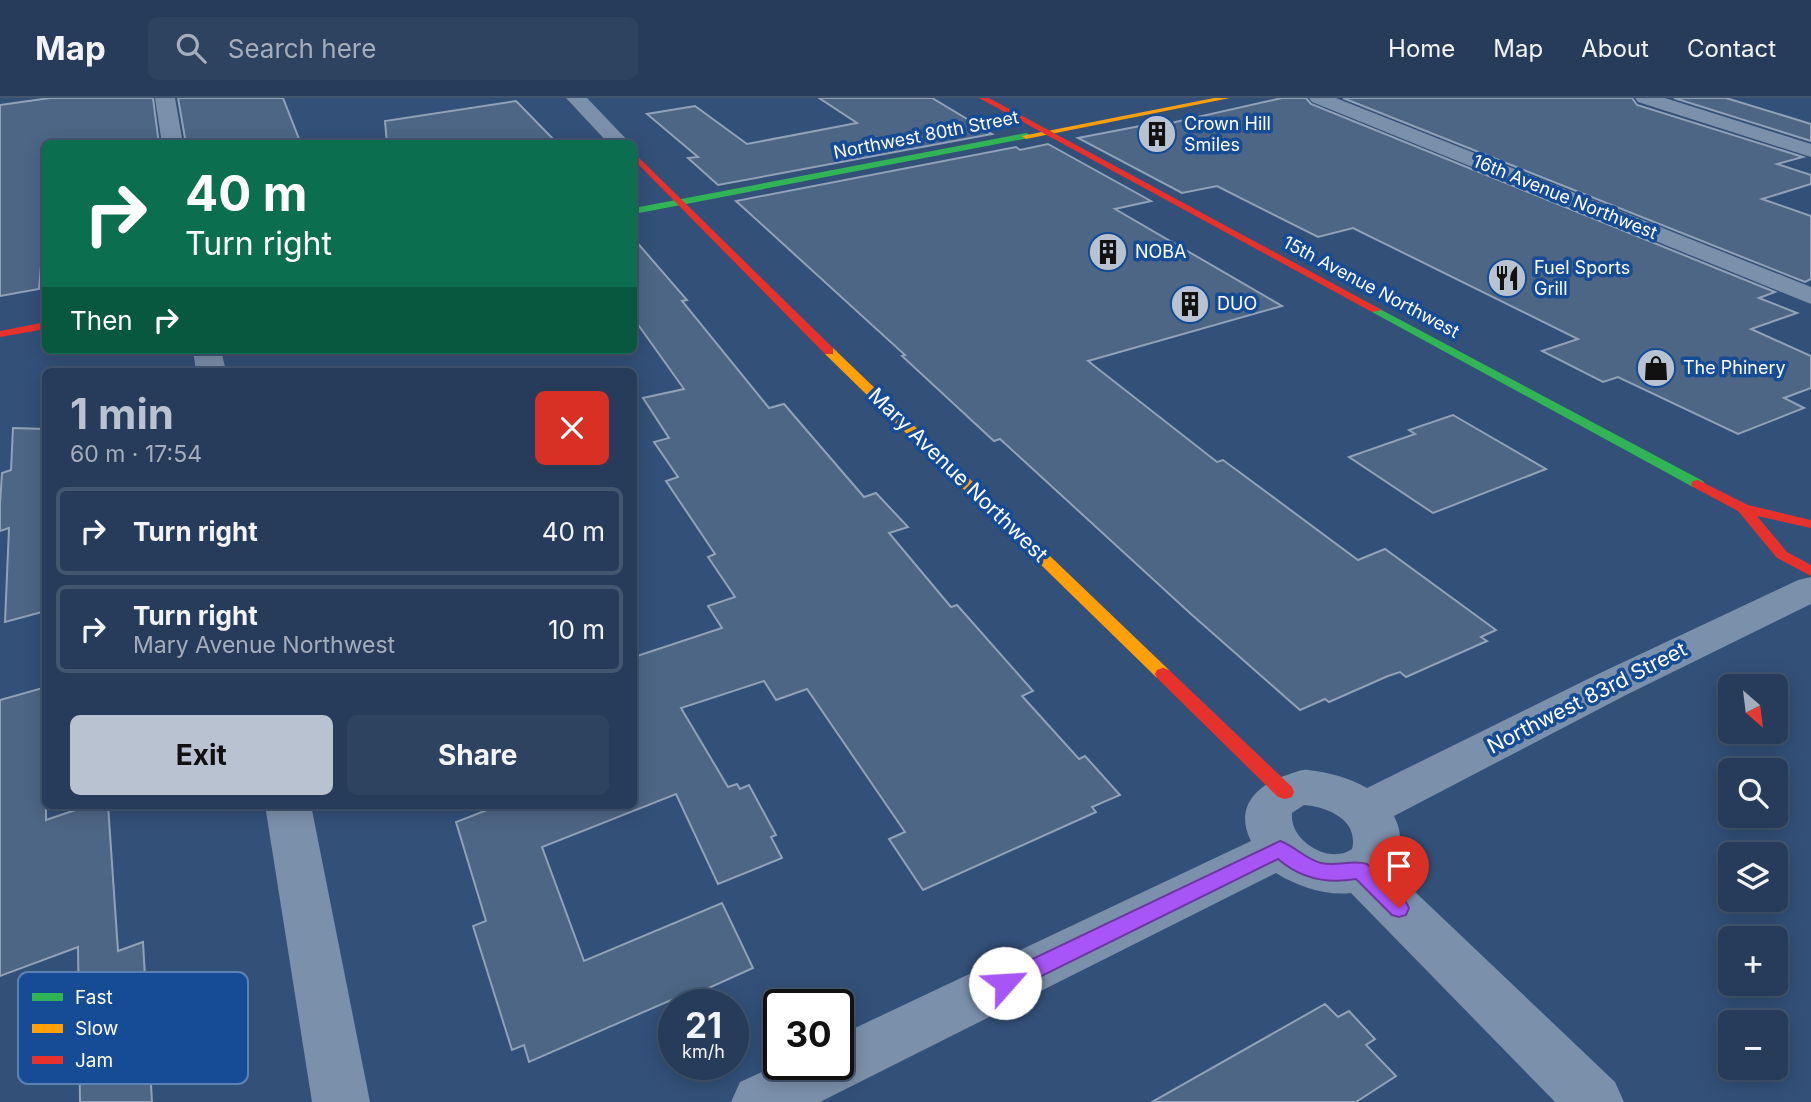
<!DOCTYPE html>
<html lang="en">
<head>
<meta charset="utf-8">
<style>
	body { margin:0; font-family:Inter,sans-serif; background:#2e4360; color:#f1f3f6; height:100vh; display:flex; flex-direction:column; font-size:26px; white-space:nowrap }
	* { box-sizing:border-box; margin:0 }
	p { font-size:23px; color:#a4adbb }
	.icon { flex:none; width:38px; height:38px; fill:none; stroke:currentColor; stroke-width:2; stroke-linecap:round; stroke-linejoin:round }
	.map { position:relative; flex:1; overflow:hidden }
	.details { position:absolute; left:42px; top:270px; width:595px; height:441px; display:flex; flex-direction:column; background:#263c5a; border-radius:10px; box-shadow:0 4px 18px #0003,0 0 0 2px #425670 }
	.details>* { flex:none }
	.hud { position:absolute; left:42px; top:42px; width:595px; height:214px; border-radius:10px; box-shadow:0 4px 18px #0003,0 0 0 2px #425670; background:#0b6e4f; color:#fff; overflow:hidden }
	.needle { width:46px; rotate:152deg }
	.tools { position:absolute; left:1718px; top:576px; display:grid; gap:14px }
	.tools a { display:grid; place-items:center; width:70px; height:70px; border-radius:10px; background:#263c5a; box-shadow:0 4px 18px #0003,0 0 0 2px #425670; font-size:35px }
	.speed { position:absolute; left:658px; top:891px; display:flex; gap:14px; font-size:35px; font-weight:700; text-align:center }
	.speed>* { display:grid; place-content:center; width:91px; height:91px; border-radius:50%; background:#263c5a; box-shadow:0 4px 18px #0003,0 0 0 2px #425670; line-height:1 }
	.speed small { font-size:18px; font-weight:400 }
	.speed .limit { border:4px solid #111; border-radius:10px; background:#fff; color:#111 }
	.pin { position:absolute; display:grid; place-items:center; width:60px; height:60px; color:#fff; margin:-72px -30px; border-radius:50% 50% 50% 0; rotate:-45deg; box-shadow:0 0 7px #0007 }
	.pin .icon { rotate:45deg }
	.me { position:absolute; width:77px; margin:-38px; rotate:64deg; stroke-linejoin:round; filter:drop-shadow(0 0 5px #0008) }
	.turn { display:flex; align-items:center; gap:24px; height:147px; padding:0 28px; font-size:32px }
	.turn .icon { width:91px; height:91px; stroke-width:2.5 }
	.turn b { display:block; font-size:49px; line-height:60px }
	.then { display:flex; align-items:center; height:66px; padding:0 28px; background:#0003; gap:14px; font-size:26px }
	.round { display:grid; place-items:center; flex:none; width:74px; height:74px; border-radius:10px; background:#2e4360 }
	.headline { display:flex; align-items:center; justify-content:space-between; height:119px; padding:0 28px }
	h1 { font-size:42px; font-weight:700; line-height:52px; color:#b8c2d0 }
	.button { display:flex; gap:14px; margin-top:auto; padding:14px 28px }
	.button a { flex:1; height:80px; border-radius:10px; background:#b8c2d0; color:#111; font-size:28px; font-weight:700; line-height:80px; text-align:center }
	.button a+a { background:#2e4360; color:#f1f3f6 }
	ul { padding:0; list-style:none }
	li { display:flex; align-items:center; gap:21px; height:88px; margin:0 14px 10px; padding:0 14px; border:4px solid #425670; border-radius:10px }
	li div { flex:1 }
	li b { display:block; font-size:26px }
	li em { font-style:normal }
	header { display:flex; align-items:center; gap:42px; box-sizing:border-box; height:98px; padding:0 35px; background:#263c5a; border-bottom:2px solid #425670 }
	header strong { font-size:33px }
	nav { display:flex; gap:38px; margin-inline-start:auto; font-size:24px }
	.search { width:490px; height:63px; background:#2e4360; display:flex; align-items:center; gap:18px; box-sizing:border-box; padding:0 24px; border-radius:10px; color:#a4adbb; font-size:26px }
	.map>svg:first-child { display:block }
	.building { fill:#4d6685; stroke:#90a1b8; stroke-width:2 }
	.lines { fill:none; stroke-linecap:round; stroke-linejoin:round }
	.street { fill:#7b90ab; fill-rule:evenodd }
	.fast { fill:#30b455; fill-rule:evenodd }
	.slow { fill:#ff9f0a; fill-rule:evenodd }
	.jam { fill:#e5322d; fill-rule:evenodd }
	.route { fill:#a855f7; stroke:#6d37a1; stroke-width:2 }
	.labels { text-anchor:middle; stroke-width:7; stroke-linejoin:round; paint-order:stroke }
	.far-poi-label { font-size:18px; fill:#fff; stroke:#164c95; text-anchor:start }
	.far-street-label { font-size:18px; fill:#fff; stroke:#164c95 }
	.street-label { font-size:21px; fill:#fff; stroke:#164c95 }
	.key { fill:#164c95; stroke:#5c82b5; stroke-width:2 }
	.key-label { font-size:19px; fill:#fff }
</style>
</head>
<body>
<header>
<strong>Map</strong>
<div class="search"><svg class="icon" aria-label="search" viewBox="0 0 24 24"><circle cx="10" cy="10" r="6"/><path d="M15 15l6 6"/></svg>Search here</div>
<nav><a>Home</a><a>Map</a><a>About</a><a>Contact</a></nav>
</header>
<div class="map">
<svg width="1811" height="1004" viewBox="0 0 1811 1004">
	<rect width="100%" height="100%" fill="#335078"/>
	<g class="building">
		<polygon points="50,0 153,0 159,46 46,46 46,109 39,191 0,198 0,7"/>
		<polygon points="178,0 283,0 301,46 186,46"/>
		<polygon points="819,0 932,0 992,36 718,87 688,60 698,59 647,16 695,8 747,46 857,25"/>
		<polygon points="1282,0 1306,0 1311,6 1775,194 1759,200 1797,215 1751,231 1811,258 1811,290 1784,300 1804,310 1738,336 1618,279 1603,284 1542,253 1578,241 1353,130 1318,139 1217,88 1182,95 1078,40 1166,23 1171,25"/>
		<polygon points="1343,0 1632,0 1637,7 1803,59 1777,66 1811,77 1811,86 1762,101 1811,118 1811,181 1805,184"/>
		<polygon points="1674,0 1726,0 1811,26 1811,43"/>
		<polygon points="516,3 558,46 387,46 385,23"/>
		<polygon points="1048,46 1151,103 1115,111 1282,208 1088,263 1217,364 1223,362 1358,462 1385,451 1496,532 1481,539 1487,543 1406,579 1400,574 1388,578 1329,604 1325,601 1300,612 1191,516 1000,341 994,343 902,258 905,257 736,103 1016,49 1020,52"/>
		<polygon points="634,141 687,202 682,203 769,310 784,306 864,399 876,395 908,429 889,435 951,509 957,507 1033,593 1022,598 1079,661 1085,658 1120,697 1092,709 1096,714 923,792 889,741 905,734 807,591 776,602 764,583 681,610 728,689 737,686 740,691 749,687 776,737 771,739 782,760 718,786 676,696 542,749 584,863 722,805 753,870 680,903 678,899 529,964 524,947 512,952 473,828 486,823 456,724 500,707 634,707 634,559 722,530 708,508 735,499 708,459 715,456 666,383 678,379 654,344 669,340 643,300 684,291 634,221"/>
		<polygon points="1453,317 1546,371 1433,415 1349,359 1415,336 1409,332"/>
		<polygon points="13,330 46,331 46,513 5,524 9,430 0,433 0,406 2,375 11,372"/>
		<polygon points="46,589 46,722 90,707 108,707 118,853 143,844 152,1004 80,1004 78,849 0,878 0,602"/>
		<polygon points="1325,906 1338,919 1349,913 1375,941 1366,947 1396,978 1356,1004 1152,1004"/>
	</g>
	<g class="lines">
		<g class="street">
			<polygon points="155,0 175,0 183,46 162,46"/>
			<polygon points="566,0 587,0 631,46 609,46"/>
			<polygon points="1309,0 1336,0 1811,189 1811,206 1312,4"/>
			<polygon points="1635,0 1665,0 1811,46 1811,59 1638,4"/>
			<polygon points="193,252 221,252 226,273 196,273"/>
			<path d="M1811 479V506L1626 597 1394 718C1404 738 1401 752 1391 771L1615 984 1624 1004H1555L1351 795C1326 798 1298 789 1276 775L820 1004H731L740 984 779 966H838V938L1251 743C1234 710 1256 687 1287 677 1294 675 1301 671 1308 672 1328 674 1350 680 1367 690L1596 577 1798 482ZM1304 707C1328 709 1359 722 1352 751 1330 767 1289 743 1292 715Z"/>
			<polygon points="265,707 311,707 370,1004 312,1004"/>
		</g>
		<g class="fast">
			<polygon points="1026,35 1029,36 1029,40 634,116 634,110"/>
			<polygon points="1376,209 1703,383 1705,386 1703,389 1693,389 1372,214 1372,210"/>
		</g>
		<g class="slow">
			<polygon points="1214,0 1230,0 1026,41 1022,38"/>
			<polygon points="829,249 833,250 1169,572 1171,576 1169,580 1157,580 825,256 825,250"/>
		</g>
		<g class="jam">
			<polygon points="979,0 989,0 1382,212 1372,214"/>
			<polygon points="634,55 833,250 833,256 825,256 634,62"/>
			<polygon points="46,224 46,231 0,239 0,233"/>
			<polygon points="1698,382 1748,407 1811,422 1811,430 1757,418 1787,454 1811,467 1811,478 1777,460 1738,413 1693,389 1691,386 1693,383"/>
			<polygon points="1163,570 1169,572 1292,689 1294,694 1292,699 1285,701 1278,699 1157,580 1155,576 1157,572"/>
		</g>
	</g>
	<path class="route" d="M1280 743C1295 748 1305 761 1321 765 1337 769 1352 761 1367 766L1406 804 1409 810 1406 817 1399 819 1392 817 1356 781C1327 786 1301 781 1278 761L1013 892 1005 894 997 892 994 885 997 878Z"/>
	<defs>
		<g id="building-disc" transform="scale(2.0125)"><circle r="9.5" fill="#b8c2d0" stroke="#164c95"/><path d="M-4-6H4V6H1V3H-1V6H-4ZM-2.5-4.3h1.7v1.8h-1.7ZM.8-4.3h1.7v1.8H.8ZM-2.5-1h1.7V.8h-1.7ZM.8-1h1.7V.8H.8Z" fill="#111"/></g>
		<g id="restaurant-disc" transform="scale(2.0125)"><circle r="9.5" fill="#b8c2d0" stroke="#164c95"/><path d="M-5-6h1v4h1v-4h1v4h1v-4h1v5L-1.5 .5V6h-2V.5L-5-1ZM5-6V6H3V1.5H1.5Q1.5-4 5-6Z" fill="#111"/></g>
		<g id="shop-disc" transform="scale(2.0125)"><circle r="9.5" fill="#b8c2d0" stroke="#164c95"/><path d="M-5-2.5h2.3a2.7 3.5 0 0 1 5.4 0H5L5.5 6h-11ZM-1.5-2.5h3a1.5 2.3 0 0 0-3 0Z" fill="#111"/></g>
	</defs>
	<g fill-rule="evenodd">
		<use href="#building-disc" x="1157" y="36"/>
		<use href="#building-disc" x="1108" y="154"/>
		<use href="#restaurant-disc" x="1507" y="180"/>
		<use href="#building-disc" x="1190" y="206"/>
		<use href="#shop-disc" x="1656" y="270"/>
	</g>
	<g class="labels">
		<g class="far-poi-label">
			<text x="1184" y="32">Crown Hill<tspan x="1184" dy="21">Smiles</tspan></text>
			<text x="1135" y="160">NOBA</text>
			<text x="1534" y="176">Fuel Sports<tspan x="1534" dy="21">Grill</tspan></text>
			<text x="1217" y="212">DUO</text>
			<text x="1683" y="276">The Phinery</text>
		</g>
		<g class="far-street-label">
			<text transform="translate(926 37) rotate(-11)" y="6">Northwest 80th Street</text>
			<text transform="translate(1565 99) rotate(22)" y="6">16th Avenue Northwest</text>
			<text transform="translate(1371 189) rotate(28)" y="6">15th Avenue Northwest</text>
		</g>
		<g class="street-label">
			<text transform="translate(958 377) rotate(44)" y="7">Mary Avenue Northwest</text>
			<text transform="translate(1587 600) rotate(-27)" y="7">Northwest 83rd Street</text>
		</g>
	</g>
	<rect x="18" y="874" width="230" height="112" rx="10" class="key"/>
	<rect x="32" y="895" width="31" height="8" fill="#30b455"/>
	<rect x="32" y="926" width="31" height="9" fill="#ff9f0a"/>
	<rect x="32" y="958" width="31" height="8" fill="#e5322d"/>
	<g class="key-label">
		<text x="75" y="906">Fast</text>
		<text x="75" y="937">Slow</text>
		<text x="75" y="969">Jam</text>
	</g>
</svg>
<div class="tools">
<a><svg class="needle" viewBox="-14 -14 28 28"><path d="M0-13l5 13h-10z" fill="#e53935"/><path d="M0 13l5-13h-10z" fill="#a4adbb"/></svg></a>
<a><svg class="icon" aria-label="search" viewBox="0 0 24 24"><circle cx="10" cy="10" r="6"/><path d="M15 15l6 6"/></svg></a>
<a><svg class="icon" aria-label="layers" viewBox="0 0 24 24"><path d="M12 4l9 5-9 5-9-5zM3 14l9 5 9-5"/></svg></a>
<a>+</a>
<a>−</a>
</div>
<div class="speed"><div>21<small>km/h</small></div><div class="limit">30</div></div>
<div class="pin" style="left:1399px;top:810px;background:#d93025"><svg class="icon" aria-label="arrive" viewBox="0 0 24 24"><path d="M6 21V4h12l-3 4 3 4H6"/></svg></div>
<svg class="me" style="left:1005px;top:885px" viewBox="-20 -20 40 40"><circle r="19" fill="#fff"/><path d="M0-13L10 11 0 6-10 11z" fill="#a855f7"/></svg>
<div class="hud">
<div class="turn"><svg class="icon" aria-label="right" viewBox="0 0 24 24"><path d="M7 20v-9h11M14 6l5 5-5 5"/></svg><div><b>40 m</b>Turn right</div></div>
<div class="then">Then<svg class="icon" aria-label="right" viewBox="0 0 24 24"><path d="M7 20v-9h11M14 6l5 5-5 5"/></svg></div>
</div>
<section class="details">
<div class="headline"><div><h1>1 min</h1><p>60 m · 17:54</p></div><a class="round" style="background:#d93025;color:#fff"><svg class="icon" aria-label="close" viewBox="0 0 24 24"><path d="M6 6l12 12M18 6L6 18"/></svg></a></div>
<ul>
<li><svg class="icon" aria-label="right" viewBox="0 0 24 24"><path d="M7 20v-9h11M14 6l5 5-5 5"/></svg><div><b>Turn right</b></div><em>40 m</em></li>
<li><svg class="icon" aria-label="right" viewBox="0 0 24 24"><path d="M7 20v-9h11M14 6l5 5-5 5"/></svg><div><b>Turn right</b><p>Mary Avenue Northwest</p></div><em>10 m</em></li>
</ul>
<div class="button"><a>Exit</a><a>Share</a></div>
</section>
</div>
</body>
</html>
